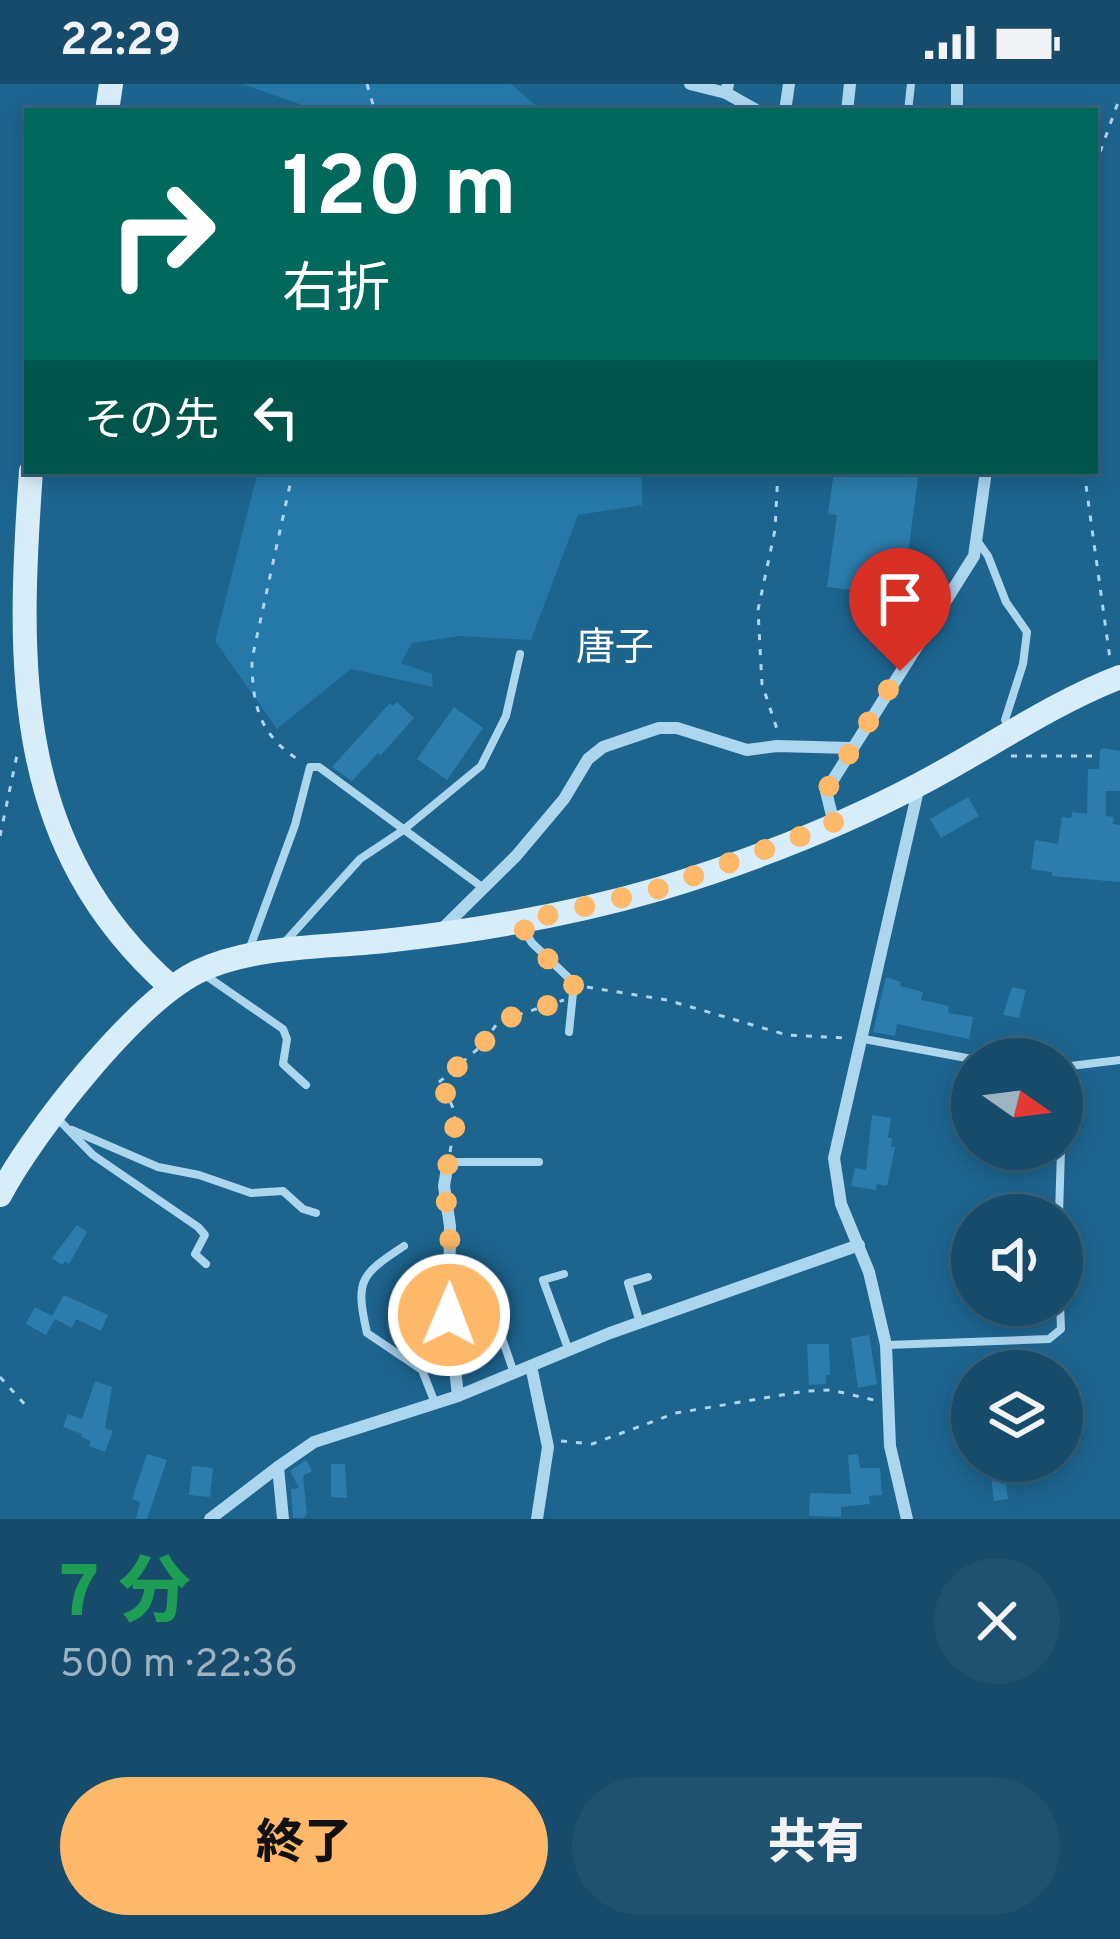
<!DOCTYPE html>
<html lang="ja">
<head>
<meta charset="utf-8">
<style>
	body { margin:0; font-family:Overpass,"Noto Sans JP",sans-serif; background:#1f5271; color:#f1f3f6; height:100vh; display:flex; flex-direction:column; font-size:45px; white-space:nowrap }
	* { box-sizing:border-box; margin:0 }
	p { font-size:39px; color:#9eb3c1 }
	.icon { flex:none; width:66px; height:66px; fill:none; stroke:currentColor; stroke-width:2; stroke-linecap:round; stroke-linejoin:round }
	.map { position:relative; height:1435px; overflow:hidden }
	.sheet { display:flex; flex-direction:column; background:#164b6b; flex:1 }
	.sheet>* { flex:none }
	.banner { position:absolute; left:24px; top:24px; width:1074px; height:366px; border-radius:0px; box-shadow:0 6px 18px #0003,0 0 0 3px #35637e; background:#00695c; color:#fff; overflow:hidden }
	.needle { width:78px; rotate:104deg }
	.buttons { position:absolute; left:951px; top:954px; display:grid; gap:24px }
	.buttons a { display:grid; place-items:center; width:132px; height:132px; border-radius:50%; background:#164b6b; box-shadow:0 6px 18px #0003,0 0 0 3px #35637e; font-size:60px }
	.pin { position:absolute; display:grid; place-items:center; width:102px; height:102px; color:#fff; margin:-123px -51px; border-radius:50% 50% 50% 0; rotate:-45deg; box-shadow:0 0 12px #0007 }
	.pin .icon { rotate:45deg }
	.me { position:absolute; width:132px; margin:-66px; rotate:1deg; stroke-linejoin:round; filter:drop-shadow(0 0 9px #0008) }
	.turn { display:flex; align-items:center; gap:42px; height:252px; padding:0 60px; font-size:54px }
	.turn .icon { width:156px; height:156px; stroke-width:2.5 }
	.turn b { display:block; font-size:84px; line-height:102px }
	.then { display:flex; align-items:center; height:114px; padding:0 60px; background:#0003; gap:24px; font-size:45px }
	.round { display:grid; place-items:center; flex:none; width:126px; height:126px; border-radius:63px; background:#1f5271 }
	.headline { display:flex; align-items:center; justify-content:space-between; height:204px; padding:0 60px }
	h1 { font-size:72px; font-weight:800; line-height:90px; color:#1e9e55 }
	.button { display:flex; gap:24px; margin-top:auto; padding:24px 60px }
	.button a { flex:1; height:138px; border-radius:72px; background:#fdb86a; color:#111; font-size:48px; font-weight:800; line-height:138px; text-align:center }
	.button a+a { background:#1f5271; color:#f1f3f6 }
	.status { display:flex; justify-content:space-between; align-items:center; height:84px; padding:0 60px; background:#164b6b; direction:ltr }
	.status svg { height:33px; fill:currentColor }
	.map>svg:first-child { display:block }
	.green { fill:#2678a8 }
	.building { fill:#2c7dad }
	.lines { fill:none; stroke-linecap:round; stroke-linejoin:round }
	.path { stroke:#acd5ee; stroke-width:3; stroke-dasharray:6 9; stroke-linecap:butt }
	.lane { stroke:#acd5ee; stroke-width:8 }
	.street { stroke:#acd5ee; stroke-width:12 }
	.secondary { stroke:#d8edfa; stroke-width:24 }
	.route { stroke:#fdb86a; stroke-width:21; stroke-dasharray:0 37.8 }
	.labels { text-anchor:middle; stroke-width:12; stroke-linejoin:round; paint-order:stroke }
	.neighbourhood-label { font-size:39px; fill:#fff; stroke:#1d648f }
</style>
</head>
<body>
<div class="status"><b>22:29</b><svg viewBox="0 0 49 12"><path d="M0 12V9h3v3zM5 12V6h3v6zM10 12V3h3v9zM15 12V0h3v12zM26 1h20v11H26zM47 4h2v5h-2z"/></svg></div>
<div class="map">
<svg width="1120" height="1435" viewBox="0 0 1120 1435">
	<rect width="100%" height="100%" fill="#1d648f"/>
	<g class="green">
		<polygon points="243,0 511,0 542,27 319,27"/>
		<polygon points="258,387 642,387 642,421 578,431 531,556 460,552 412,559 401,579 432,590 433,603 351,585 277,645 215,557"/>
	</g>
	<g class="building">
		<polygon points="834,387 919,387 902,513 875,509 870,539 854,537 858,507 827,503 837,431 828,430"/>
		<polygon points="397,618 414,634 380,672 378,669 352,697 332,683 390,619 393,622"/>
		<polygon points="454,623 483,644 447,696 417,675"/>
		<polygon points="1103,664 1120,667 1120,707 1106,707 1106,732 1114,733 1113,740 1120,741 1120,798 1052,792 1052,788 1031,785 1035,756 1058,760 1062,733 1071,734 1072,728 1087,730 1088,685 1099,685 1100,666"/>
		<polygon points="968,713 979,732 941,754 930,735"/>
		<polygon points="886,893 901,898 900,902 923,908 921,916 949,922 948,929 973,933 969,955 897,940 895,952 873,948"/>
		<polygon points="1012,903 1026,906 1019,934 1003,931"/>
		<polygon points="872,1031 891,1034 888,1054 892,1054 891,1063 895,1063 887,1102 877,1100 876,1106 851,1102 855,1084 866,1086"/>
		<polygon points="77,1141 87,1148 69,1180 65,1177 62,1181 52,1174"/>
		<polygon points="64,1211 108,1231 101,1247 76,1235 72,1244 55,1235 46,1251 26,1240 35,1223 52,1232"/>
		<polygon points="869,1251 877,1300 858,1304 851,1254"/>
		<polygon points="807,1260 829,1260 830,1291 826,1291 826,1300 809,1301"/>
		<polygon points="95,1297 112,1303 105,1344 113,1347 105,1368 89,1362 91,1357 81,1353 82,1350 63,1343 68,1330 82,1335"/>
		<polygon points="147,1370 167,1376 147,1435 136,1435 140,1418 132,1415"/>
		<polygon points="858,1370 860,1384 880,1384 882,1411 869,1412 870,1420 841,1423 841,1433 809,1432 810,1409 851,1410 848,1371"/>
		<polygon points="306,1376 312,1387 303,1392 307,1430 304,1434 293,1434 291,1405 299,1404 290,1387"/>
		<polygon points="989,1377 1003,1377 1008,1415 994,1417"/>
		<polygon points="331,1380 345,1380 347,1414 331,1413"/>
		<polygon points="192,1382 213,1384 210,1413 189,1411"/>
	</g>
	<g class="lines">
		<g class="path">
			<polyline points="367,0 375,27"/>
			<polyline points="1095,82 1120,13"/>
			<path d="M293 387 252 575C252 620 259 651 299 676"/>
			<polyline points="778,387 775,446 758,526 762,600 778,648"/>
			<polyline points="1084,387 1110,575"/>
			<polyline points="1011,672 1093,672"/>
			<polyline points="0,752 17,671"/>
			<polyline points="587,903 667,916 787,951 847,954"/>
			<path d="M450 1068C456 1034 460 1028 438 999L480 963 499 937 564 916"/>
			<polyline points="0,1293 28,1324"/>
			<polyline points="561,1357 592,1360 676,1329 806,1307 831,1306 878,1317"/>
		</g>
		<g class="lane">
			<polyline points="908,27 911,0"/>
			<polyline points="978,458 988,472 1006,518 1027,548 1023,580 1005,636 1011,646"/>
			<polyline points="520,840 532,859 574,899 569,948"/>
			<polyline points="286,857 360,775 402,747 481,682 506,632 520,570"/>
			<polyline points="249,866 295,741 310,683 319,683 482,803"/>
			<polyline points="205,891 283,945 287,955 283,980 306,1001"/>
			<polyline points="864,955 972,975"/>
			<polyline points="1062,983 1120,976"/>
			<polyline points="56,1033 93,1071 198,1143 205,1151 195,1170 206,1180"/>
			<polyline points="72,1046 158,1083 199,1091 251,1109 283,1107 303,1125 316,1129"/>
			<polyline points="448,1078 539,1078"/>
			<polyline points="1059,1131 1061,1065"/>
			<path d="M404 1162C360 1191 355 1196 367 1249L422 1286 435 1319"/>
			<polyline points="564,1190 543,1196 569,1267"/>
			<polyline points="640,1239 628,1199 648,1193"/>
			<polyline points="502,1254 514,1289"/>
			<polyline points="887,1261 1049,1255 1061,1245 1060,1221"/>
		</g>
		<g class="street">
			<polyline points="690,0 726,9"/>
			<polyline points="728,0 726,9 758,27"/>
			<polyline points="957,0 957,27"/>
			<polyline points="785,27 789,0"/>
			<polyline points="847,27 850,0"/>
			<polyline points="834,740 826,707 974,472 986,387"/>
			<polyline points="439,848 516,772 564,715 588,675 603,663 659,644 677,644 747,666 777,662 850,664"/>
			<polyline points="448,1078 444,1102 450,1142 449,1231 458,1312"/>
			<polyline points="531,1282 548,1363 537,1435"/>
			<polyline points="278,1383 314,1358 458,1312 610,1249 859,1161"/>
			<polyline points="210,1435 278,1383 283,1435"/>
			<polyline points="907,1435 890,1362 886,1261 869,1188 841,1120 834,1074 919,702"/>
		</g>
		<g class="secondary">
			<polyline points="107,27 111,0"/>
			<path d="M31 387C17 583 12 762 171 903"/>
			<path d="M0 1111C34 1047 133 921 197 888 254 860 330 864 393 856 482 846 573 830 659 805 748 778 839 743 920 700 987 665 1050 620 1120 593"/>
		</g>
	</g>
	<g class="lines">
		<polyline class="route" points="449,1231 450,1142 444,1102 457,1031 455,1022 438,999 481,963 499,937 571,914 574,899 532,860 520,838 658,805 834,740 826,707 900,587"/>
	</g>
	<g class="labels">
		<g class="neighbourhood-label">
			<text x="615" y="576">唐子</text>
		</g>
	</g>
</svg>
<div class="buttons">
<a><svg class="needle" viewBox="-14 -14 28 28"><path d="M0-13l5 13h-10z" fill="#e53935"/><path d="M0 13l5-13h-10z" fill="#9eb3c1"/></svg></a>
<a><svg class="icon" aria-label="sound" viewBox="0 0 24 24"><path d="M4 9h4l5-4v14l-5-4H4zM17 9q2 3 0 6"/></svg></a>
<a><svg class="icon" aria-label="layers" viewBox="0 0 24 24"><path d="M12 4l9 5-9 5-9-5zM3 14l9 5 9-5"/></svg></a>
</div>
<div class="pin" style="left:900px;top:587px;background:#d93025"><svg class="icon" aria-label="arrive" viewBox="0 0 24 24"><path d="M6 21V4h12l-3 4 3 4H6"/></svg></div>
<svg class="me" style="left:449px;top:1231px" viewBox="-20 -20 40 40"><circle r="17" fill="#fdb86a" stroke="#fff" stroke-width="3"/><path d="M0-11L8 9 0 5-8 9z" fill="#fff"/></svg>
<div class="banner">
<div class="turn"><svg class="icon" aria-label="right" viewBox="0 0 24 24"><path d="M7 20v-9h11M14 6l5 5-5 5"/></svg><div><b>120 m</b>右折</div></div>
<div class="then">その先<svg class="icon" aria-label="left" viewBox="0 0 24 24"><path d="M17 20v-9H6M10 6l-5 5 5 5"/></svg></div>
</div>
</div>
<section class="sheet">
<div class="headline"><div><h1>7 分</h1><p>500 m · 22:36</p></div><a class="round"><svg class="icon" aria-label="close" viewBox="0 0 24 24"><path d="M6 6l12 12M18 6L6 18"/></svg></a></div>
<div class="button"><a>終了</a><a>共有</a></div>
</section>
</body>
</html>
